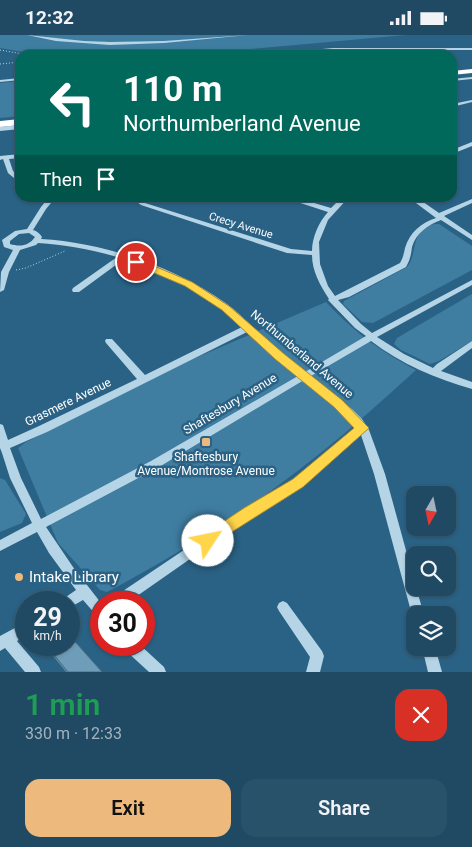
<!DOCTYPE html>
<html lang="en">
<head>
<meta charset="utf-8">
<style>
	body { margin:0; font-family:Roboto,sans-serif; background:#28516a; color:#f1f3f6; height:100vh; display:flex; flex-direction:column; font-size:19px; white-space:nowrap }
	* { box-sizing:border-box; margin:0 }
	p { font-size:16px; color:#a2b3bf }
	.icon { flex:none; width:28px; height:28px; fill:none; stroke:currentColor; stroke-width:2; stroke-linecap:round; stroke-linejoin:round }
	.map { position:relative; height:637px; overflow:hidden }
	.sheet { display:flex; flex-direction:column; background:#204a64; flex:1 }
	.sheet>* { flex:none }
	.guide { position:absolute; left:15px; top:15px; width:442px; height:152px; border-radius:15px; box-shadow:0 1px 4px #0004,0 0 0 1px #3d6278; background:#00695c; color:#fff; overflow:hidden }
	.needle { width:32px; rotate:189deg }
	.buttons { position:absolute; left:406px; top:451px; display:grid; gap:10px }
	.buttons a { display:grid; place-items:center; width:50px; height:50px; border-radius:10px; background:#204a64; box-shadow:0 1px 4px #0004,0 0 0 1px #3d6278; font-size:25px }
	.speed { position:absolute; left:15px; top:556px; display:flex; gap:10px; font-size:25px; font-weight:700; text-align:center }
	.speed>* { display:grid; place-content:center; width:65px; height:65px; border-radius:50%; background:#204a64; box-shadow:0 1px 4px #0004,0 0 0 1px #3d6278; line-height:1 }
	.speed small { font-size:12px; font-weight:400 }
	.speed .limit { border:8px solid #d22; background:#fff; color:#111 }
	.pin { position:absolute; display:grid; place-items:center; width:42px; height:42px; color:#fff; margin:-21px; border:2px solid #fff; border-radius:50%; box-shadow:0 1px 5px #0007 }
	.me { position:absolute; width:55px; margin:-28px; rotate:56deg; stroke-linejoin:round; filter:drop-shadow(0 0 4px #0008) }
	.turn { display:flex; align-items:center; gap:18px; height:105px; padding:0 25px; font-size:22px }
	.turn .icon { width:65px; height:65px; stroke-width:2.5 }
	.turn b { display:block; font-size:35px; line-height:42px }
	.then { display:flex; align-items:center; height:48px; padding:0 25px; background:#0003; gap:10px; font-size:19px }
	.round { display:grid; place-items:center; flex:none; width:52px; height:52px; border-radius:15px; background:#28516a }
	.headline { display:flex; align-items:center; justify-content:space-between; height:85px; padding:0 25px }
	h1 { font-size:30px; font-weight:600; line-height:38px; color:#1e9e55 }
	.cta { display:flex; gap:10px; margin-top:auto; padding:10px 25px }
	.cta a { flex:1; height:58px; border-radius:15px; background:#edb97d; color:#111; font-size:20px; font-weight:600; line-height:58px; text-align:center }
	.cta a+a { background:#28516a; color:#f1f3f6 }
	.status { display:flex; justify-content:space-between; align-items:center; height:35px; padding:0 25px; background:#204a64; direction:ltr }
	.status svg { height:14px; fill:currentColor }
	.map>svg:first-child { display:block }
	.green { fill:#3f7da1 }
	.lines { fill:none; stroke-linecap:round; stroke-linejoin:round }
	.path { stroke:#b5d5e7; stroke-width:1; stroke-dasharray:1 2; stroke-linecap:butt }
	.minor { fill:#b5d5e7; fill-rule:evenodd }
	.highway { fill:#fff; fill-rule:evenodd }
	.wall { fill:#5f879f }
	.building { fill:#6e9db9; stroke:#4d6e82 }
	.route { fill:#ffd54a; stroke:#a68a30 }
	.poi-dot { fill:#edb97d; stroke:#2a6285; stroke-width:2 }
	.labels { text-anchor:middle; stroke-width:5; stroke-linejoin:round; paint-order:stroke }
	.far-street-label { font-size:11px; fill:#fff; stroke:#2a6285 }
	.street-label { font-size:12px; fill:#fff; stroke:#2a6285 }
	.poi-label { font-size:12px; fill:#fff; stroke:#2a6285 }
	.near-poi-label { font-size:15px; fill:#fff; stroke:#2a6285; text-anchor:start }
</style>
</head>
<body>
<div class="status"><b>12:32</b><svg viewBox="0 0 49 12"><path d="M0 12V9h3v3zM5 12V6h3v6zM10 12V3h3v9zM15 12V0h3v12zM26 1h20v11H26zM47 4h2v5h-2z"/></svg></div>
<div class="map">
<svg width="472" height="637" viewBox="0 0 472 637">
	<rect width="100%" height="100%" fill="#2a6285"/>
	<g class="green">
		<polygon points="0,0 406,0 183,20 41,20 0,13"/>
		<polygon points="20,46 20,81 0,83 0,48"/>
		<path d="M439 189 472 211V235L373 288 362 287 343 269 344 266 407 232C419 219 409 188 439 189Z"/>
		<polygon points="472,259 472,306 439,326 430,329 401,315 394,309 397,303"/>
		<path d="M326 267C354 297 380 316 416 335 384 364 352 393 318 420 253 472 181 518 107 557L100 555 58 508 18 413 26 407 193 324Z"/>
		<polygon points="0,443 5,445 26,479 22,488 0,497"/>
	</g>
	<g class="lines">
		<g class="path">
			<polyline points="0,15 29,20"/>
			<polyline points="0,29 20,27"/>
			<polyline points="16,235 26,233 65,216"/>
		</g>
		<g class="minor">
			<polygon points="27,0 84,6 110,7 164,6 248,0 164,8 110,10 56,6"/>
			<polygon points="333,13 472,13 472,15 333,15 255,20"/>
			<polygon points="472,42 472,44 452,46 452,44"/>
			<polygon points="20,43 20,45 0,47 0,45"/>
			<polygon points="472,65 472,67 452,72 452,69"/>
			<polygon points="20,90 20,94 0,96 0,92"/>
			<polygon points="472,107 472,111 452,119 452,115"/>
			<polygon points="20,119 20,123 9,124 13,136 20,143 20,148 8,138 3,124 0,125 0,121"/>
			<path d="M49 162H56L46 174 33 195C37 196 40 199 42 202L41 204C106 208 173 231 227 269 242 280 255 295 269 308 280 319 293 327 305 337L366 301 355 293 328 265 329 264C320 250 312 236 312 220L287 218 141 170 137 167 138 162H144L143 166 145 168 291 214 312 216C312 202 319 187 328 177L282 162H294L331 173 342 162H349L328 185 319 207 320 229 328 251 335 261 400 228C403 223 404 218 405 213 410 197 421 188 436 183L408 162H416L439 178 472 164V168L444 181 472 200V205L441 185C428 190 416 198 412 212 411 220 410 225 406 232L349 262 338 265 361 289 372 298 472 245V250L377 302 404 319 433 333 437 329 472 306V313L441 336 472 347V354C437 344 401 329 371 306L311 341 353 375 362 384 369 395 385 439 415 548V552H416L424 580H415V585L412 580 374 439 361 400 302 451 253 480 127 568H109L111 564 245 474 294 445 357 392 335 370 304 345 159 432 46 492 73 532 101 568V583L97 581 83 565 69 573V568H61L63 564 76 555 49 518 37 497 0 516V505L32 488 10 443 2 418 0 413V389L3 390 8 405 39 391 137 344 106 308 105 306 106 304H112L145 340 242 292C209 260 167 239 124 224L79 257H73L72 255 73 253 117 222C91 214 65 210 38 208L36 210 20 215 9 237 4 255 0 257 1 237 13 215 4 212 2 205 15 196 27 194 41 172ZM29 198 35 202C29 211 20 212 10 209V206L19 199ZM247 297 271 319 298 341 151 426 41 484 21 443 10 413 47 397Z"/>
			<polygon points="283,566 287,568 322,616 324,621 320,637 306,637 310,622 279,576 277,572 279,568"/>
			<polygon points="26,587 26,600 17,606 39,632 41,637 25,637 5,613 0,616 0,601"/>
			<polygon points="123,610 140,610 164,632 166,637 149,637 125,615"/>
			<polygon points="422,612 435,612 442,637 428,637"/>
		</g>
		<g class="highway">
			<polygon points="472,34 472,38 452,40 452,36"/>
			<polygon points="20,84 20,90 0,92 0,86"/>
		</g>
	</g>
	<polygon class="wall" points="46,610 69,610 102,637 66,637 49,616"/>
	<g class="building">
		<polygon points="262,16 266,20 220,20"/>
		<polygon points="318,16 323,20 292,20 290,18"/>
		<polygon points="69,600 102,637 68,637 46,610 69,610"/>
	</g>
	<polygon class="route" points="133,225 140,225 192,247 229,271 283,318 342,365 369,393 303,452 208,512 202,510 200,506 202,501 244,473 293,444 354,393 334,372 275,324 222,275 185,251 133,229"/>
	<g class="poi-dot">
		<rect x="201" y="402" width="10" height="10" rx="2.5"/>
		<circle cx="19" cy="542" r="5"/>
	</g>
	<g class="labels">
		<g class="far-street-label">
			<text transform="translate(241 190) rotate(17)" y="4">Crecy Avenue</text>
		</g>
		<g class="street-label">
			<text transform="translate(302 319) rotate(40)" y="4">Northumberland Avenue</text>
			<text transform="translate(68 367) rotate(-26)" y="4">Grasmere Avenue</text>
			<text transform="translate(230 369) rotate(-31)" y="4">Shaftesbury Avenue</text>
		</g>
		<g class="poi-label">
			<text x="206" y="426">Shaftesbury<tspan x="206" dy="14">Avenue/Montrose Avenue</tspan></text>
		</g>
		<g class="near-poi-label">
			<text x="29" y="547">Intake Library</text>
		</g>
	</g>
</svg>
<div class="buttons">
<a><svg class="needle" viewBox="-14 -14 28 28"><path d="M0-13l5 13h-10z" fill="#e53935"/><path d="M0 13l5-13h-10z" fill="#a2b3bf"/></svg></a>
<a><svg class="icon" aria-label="search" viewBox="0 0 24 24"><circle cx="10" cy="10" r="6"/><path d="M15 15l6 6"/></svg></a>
<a><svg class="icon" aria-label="layers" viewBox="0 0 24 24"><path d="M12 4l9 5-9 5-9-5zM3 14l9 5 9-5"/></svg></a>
</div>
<div class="speed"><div>29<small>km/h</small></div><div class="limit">30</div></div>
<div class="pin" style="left:136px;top:227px;background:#d93025"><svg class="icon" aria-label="arrive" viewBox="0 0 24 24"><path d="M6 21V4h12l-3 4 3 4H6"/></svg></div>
<svg class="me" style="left:208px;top:506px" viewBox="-20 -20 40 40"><circle r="19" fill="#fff"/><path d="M0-13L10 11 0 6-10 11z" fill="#ffd54a"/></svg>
<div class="guide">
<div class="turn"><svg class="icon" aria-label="left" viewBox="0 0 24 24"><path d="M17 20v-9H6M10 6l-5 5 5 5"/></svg><div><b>110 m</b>Northumberland Avenue</div></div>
<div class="then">Then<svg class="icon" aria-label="arrive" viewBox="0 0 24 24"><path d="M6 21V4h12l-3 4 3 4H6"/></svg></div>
</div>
</div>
<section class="sheet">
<div class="headline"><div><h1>1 min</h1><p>330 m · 12:33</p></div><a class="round" style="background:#d93025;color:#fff"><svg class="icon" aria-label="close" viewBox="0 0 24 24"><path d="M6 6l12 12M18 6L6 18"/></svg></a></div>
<div class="cta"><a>Exit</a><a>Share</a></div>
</section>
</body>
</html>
